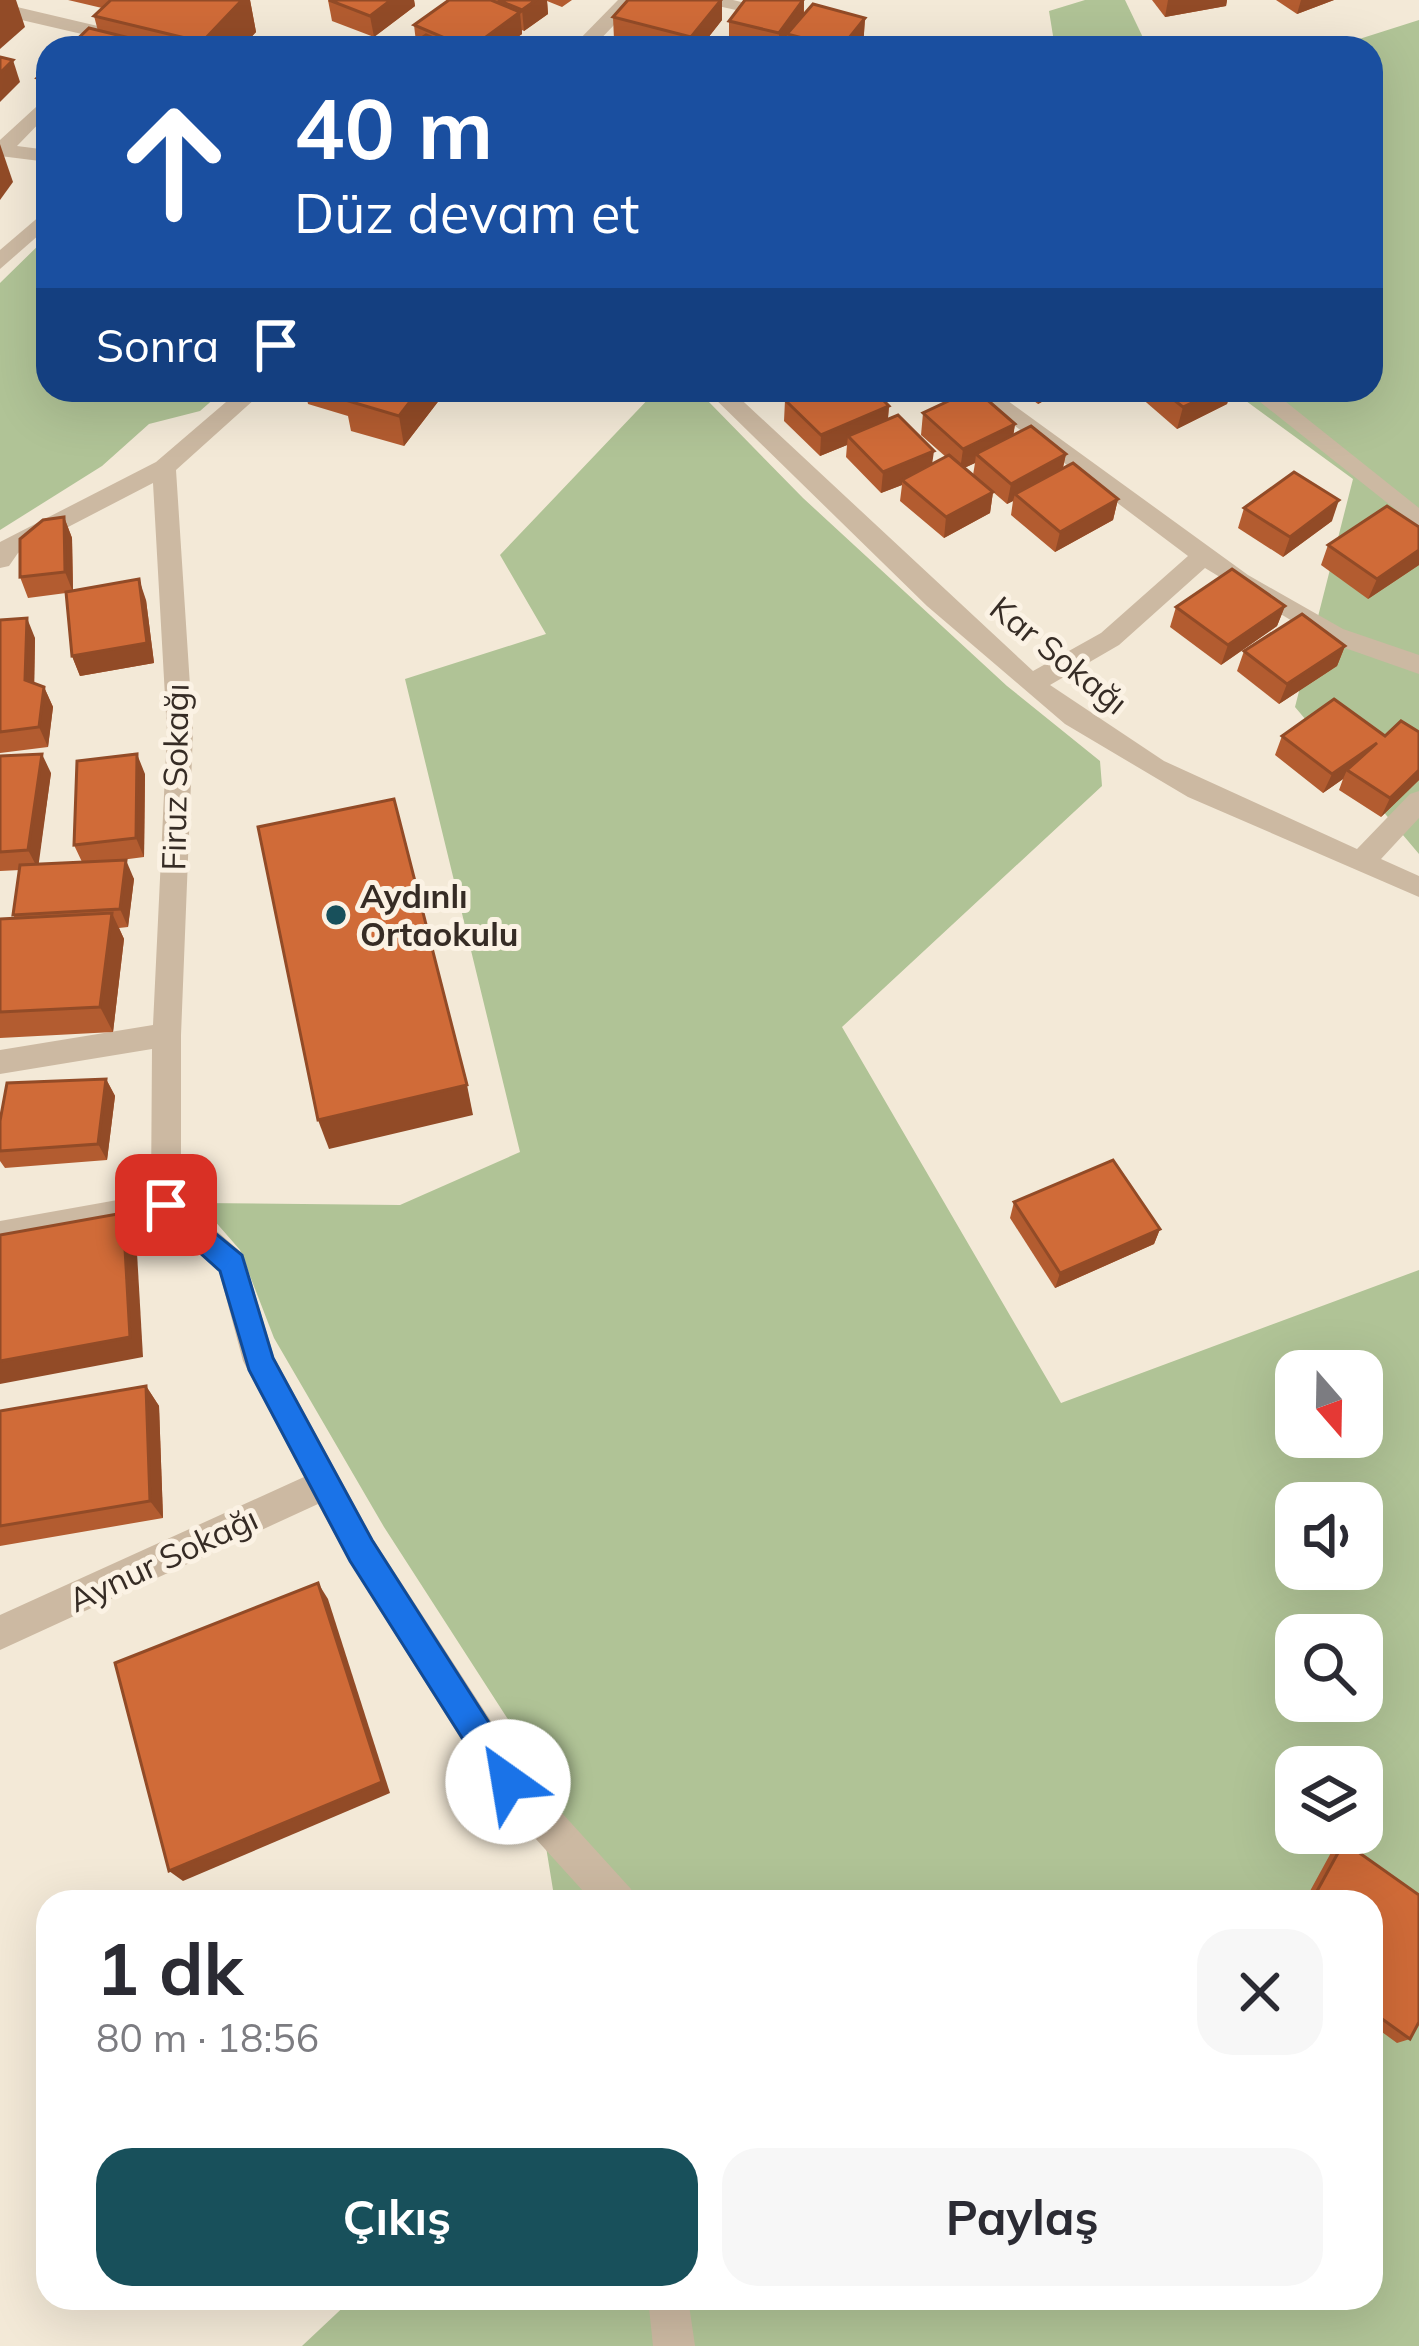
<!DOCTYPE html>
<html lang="tr">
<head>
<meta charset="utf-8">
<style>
	body { margin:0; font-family:Mulish,sans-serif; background:#f7f7f7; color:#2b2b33; height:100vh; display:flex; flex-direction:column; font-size:45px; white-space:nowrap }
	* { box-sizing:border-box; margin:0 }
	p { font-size:39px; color:#7c7c81 }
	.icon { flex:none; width:66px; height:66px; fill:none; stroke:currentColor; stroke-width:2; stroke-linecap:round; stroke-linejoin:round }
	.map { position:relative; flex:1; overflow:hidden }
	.details { position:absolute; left:36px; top:1890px; width:1347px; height:420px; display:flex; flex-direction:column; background:#fff; border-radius:36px; box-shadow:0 12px 48px #0002 }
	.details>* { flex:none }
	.top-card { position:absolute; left:36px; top:36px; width:1347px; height:366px; border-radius:36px; box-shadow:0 12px 48px #0002; background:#1a4fa0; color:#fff; overflow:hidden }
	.needle { width:78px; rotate:160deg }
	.fabs { position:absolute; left:1275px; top:1350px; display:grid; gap:24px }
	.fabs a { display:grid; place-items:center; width:108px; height:108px; border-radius:24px; background:#fff; box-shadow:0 12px 48px #0002; font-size:60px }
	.pin { position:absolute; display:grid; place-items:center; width:102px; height:102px; color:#fff; margin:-51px; border-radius:24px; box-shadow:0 6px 18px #0006 }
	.me { position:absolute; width:132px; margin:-66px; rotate:328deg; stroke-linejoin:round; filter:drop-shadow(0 0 9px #0008) }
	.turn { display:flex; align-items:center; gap:42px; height:252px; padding:0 60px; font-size:54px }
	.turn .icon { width:156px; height:156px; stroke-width:2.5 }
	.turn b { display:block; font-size:84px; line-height:102px }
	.then { display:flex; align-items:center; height:114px; padding:0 60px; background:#0003; gap:24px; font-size:45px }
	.round { display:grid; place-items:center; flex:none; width:126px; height:126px; border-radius:36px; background:#f7f7f7 }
	.head { display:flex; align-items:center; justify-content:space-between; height:204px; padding:0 60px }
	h1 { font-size:72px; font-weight:700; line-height:90px }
	.action { display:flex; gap:24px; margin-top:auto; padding:24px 60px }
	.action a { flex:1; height:138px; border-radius:36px; background:#18505b; color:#fff; font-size:48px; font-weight:700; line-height:138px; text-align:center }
	.action a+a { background:#f7f7f7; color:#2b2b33 }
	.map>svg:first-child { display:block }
	.green { fill:#b0c396; fill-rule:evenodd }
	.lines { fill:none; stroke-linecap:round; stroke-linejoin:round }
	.minor { fill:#ccb9a2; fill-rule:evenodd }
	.wall { fill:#b35c30; fill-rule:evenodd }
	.shaded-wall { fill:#924b27 }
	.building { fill:#d06b38; stroke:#924b27; stroke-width:3 }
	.route { fill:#1a73e8; stroke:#114b97; stroke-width:3 }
	.poi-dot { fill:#18505b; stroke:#fbf2e4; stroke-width:4.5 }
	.labels { text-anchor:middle; stroke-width:10; stroke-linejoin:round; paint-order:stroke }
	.street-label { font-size:33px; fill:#362c25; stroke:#fbf2e4 }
	.poi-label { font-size:33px; font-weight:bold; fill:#362c25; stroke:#fbf2e4; text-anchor:start }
</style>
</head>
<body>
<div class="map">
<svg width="1419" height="2346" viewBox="0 0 1419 2346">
	<rect width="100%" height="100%" fill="#f3e9d7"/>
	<g class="green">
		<polygon points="1085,0 1125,0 1148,48 1055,48 1049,11"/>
		<polygon points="1419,20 1419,854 1295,707 1353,479 1231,390 1371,390 1371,48 1331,48"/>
		<polygon points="48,236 48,390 224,390 200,411 149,424 102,466 0,530 0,283"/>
		<path d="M654 393 708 401 803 498 1007 686 1100 761 1102 786 842 1027 1061 1403 1419 1270V2346H302L353 2298H1371V1902H555L531 1755 384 1527 274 1338 240 1250 199 1203 400 1205 520 1152 405 679 546 634 500 555ZM1296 1371H1362V1437H1296ZM1296 1503H1362V1569H1296ZM1296 1635H1362V1701H1296ZM1296 1767H1362V1833H1296Z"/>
	</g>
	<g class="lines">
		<g class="minor">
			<polygon points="618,0 638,0 592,48 571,48"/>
			<polygon points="691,0 733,0 786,13 776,19"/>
			<polygon points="0,3 119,31 122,35 112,41 0,15"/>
			<polygon points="48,96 48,114 17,146 48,150 48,162 0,156 0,140"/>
			<polygon points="48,209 48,227 0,269 0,250"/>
			<polygon points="240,390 265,390 176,470 193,732 181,1035 181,1200 243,1254 274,1357 373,1539 522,1769 631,1889 636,1902 593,1902 496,1795 349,1561 318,1504 0,1650 0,1615 304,1477 243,1361 219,1271 161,1219 0,1247 0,1221 151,1194 152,1049 0,1074 0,1050 153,1025 167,732 153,483 18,553 9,566 0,568 0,542 156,462"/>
			<polygon points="706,390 731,390 1033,671 1101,633 1188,556 967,390 993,390 1248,575 1343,629 1419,655 1419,674 1325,641 1205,568 1119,645 1050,685 1164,761 1357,849 1410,794 1419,791 1419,818 1381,859 1419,876 1419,897 1188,797 1065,724 927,606"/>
			<polygon points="1245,390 1271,390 1419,508 1419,528"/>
			<polygon points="648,2298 688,2298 695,2346 653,2346"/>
		</g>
	</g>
	<g class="wall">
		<polygon points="68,0 250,0 256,32 241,48 68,48 98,31 94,16 102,8"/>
		<polygon points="328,0 414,0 415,6 374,37 332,21"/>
		<polygon points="449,0 572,0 562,7 547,1 548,14 524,31 522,30 522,34 502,48 407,48 416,42 414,25"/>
		<polygon points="722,0 722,20 700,48 651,48 614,39 613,17"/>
		<polygon points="804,0 804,15 865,18 863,48 729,48 729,21"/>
		<polygon points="1152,0 1227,0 1226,6 1165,17"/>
		<polygon points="1276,0 1334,0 1297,14"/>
		<polygon points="48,67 48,113 37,78"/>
		<polygon points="305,390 447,390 404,446 351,431 348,416 308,404"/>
		<polygon points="757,390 787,390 767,399"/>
		<polygon points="1019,390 1064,390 1038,404"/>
		<polygon points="1132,390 1231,390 1227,404 1177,429"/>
		<path d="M785 400 889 406 888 419 932 464 946 457 921 435 923 413 1015 424 1013 435 1066 454 1063 468 1118 499 1113 520 1055 552 1011 515 1013 501 1007 504 993 492 990 513 944 538 900 501 902 485 881 493 846 457 847 445 820 456 784 421ZM975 463 973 475 964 468Z"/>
		<polygon points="1244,508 1332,521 1283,557 1238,528"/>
		<polygon points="64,517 72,538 73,591 146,600 154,663 80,676 72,656 66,593 28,598 20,577"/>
		<polygon points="1419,527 1419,565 1368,599 1321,565 1328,545"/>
		<polygon points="1285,606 1277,626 1221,665 1170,627 1176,607"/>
		<polygon points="0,620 35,638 34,683 44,687 53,707 48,747 0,753"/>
		<polygon points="1345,646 1337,666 1279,704 1237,671 1244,651"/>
		<polygon points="1282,736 1419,780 1381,817 1339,790 1343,779 1323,793 1275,755"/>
		<polygon points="0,756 51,773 38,864 82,862 74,845 145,774 144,857 121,860 134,879 128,927 119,928 124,939 113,1032 0,1038 0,919 15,918 13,915 20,870 0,871"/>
		<polygon points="106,1079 115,1096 107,1160 5,1168 0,1161 0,1121"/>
		<polygon points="1014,1202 1160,1229 1154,1244 1055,1288 1010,1218"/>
		<polygon points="146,1386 159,1406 163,1518 0,1546 0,1411"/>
		<polygon points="1344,1842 1419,1895 1419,2022 1410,2039 1397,2043 1371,2024 1371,1902 1304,1902 1333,1849"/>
	</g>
	<g class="shaded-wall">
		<polygon points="0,0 16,0 25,27 0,49"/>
		<polygon points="242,0 250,0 256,32 241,48 203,48 202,42"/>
		<polygon points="391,0 414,0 415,6 374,37 370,16"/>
		<polygon points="536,0 547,0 548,14 524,31 522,10"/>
		<polygon points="722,0 722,20 700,48 691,48 691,37"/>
		<polygon points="804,0 803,30 787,34 786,48 779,48 779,33"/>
		<polygon points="1168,0 1227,0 1226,6 1165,17"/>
		<polygon points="1301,0 1334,0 1297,14"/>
		<polygon points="520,12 522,34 502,48 471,48"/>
		<polygon points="865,18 863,48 841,48"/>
		<polygon points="13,60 20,82 0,102 0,73"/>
		<polygon points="0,144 13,182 0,200"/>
		<polygon points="419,390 447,390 404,446 399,416"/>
		<polygon points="767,390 787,390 767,399"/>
		<polygon points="1041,390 1064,390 1038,404"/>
		<polygon points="1219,390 1231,390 1227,404 1177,429 1183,407"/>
		<polygon points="889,406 887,427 848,436 847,445 820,456 821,435"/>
		<polygon points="1015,424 1012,445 976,454 975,463 960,470 963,449"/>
		<polygon points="934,451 931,472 902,480 902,485 881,493 883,472"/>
		<polygon points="1066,454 1061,475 1015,494 1013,501 1007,504 1011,484"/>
		<polygon points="993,492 990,513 944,538 946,517"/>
		<polygon points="1118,499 1113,520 1055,552 1060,532"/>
		<polygon points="1339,500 1332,521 1283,557 1290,537"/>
		<polygon points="64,517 72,538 73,592 65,572"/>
		<polygon points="1419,550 1419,565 1368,599 1377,579"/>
		<polygon points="139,579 146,600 154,663 80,676 72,656"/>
		<polygon points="1285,606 1277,626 1221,665 1228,645"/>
		<polygon points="27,618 35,638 34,700 25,680"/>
		<polygon points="1345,646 1337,666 1279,704 1287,684"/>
		<polygon points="44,687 53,707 48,747 39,727"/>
		<polygon points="1377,743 1347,770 1343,779 1323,793 1332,774"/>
		<polygon points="42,754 51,773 38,869 28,850"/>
		<polygon points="137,754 145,774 144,857 136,838"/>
		<polygon points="1419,770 1419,780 1381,817 1390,798"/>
		<polygon points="126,860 134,879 128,927 120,909"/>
		<polygon points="112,913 124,939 113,1032 100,1007"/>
		<polygon points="106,1079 115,1096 107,1160 98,1144"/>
		<polygon points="467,1085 473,1115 329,1149 318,1120"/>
		<polygon points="123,1213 136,1235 143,1357 0,1384 0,1361"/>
		<polygon points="1160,1229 1154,1244 1055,1288 1060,1273"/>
		<polygon points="146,1386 159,1406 163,1518 150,1501"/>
		<polygon points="318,1583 328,1599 390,1793 183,1881 169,1871"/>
	</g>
	<g class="building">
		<polygon points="111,0 242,0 202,42 94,16"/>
		<polygon points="329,0 391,0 370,16"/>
		<polygon points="449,0 491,0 520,12 471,48 468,48 414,25"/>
		<polygon points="498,0 536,0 522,10"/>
		<polygon points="628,0 721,0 691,37 613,17"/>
		<polygon points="745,0 803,0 779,33 729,21"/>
		<polygon points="813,4 865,18 841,48 787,34"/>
		<polygon points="89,28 170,48 68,48"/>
		<polygon points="426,35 457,48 407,48"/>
		<polygon points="0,57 13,60 0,73"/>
		<polygon points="48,67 48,81 37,78"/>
		<polygon points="353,390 419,390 399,416 345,400"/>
		<polygon points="807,390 873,390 889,406 821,435 785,400"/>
		<polygon points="972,390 976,390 1015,424 963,449 923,413"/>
		<polygon points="1161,390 1219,390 1183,407"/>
		<polygon points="898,415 934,451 883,472 848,436"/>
		<polygon points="1031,426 1066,454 1011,484 976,454"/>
		<polygon points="949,455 993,492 946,517 902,480"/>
		<polygon points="1073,463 1118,499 1060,532 1015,494"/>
		<polygon points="1294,472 1339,500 1290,537 1244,508"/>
		<polygon points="1387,506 1419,527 1419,550 1377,579 1328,545"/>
		<polygon points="64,517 65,572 20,577 20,539 43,520"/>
		<polygon points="1232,569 1285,606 1228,645 1176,607"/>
		<polygon points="139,579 147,643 72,656 66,592"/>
		<polygon points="1302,614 1345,646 1287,684 1244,651"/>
		<polygon points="27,618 25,680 44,687 39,727 0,732 0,620"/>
		<polygon points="1334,699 1385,736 1401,721 1419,732 1419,770 1390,798 1347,770 1377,743 1332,774 1282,736"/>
		<polygon points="42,754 28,850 0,852 0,756"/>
		<polygon points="137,754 136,838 74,845 77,761"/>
		<polygon points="394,799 467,1085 318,1120 258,827"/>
		<polygon points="126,860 120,909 13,915 20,865"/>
		<polygon points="112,913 100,1007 0,1012 0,919"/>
		<polygon points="106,1079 98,1144 0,1151 0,1121 7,1083"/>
		<polygon points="1113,1160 1160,1229 1060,1273 1014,1202"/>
		<polygon points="123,1213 130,1337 0,1361 0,1235"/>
		<polygon points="146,1386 150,1501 0,1526 0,1411"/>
		<polygon points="318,1583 382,1782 169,1871 115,1663"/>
		<polygon points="1344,1842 1419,1895 1419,2022 1410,2039 1371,2011 1371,1902 1311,1902"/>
	</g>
	<polygon class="route" points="166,1193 242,1255 273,1358 372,1540 520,1771 525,1782 520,1793 508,1798 497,1793 350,1561 249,1370 220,1271 156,1213 152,1205 156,1196"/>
	<circle class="poi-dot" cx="336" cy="915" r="12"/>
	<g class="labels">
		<g class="street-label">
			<text transform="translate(1059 655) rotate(39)" y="12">Kar Sokağı</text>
			<text transform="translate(175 777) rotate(-89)" y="12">Firuz Sokağı</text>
			<text transform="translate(163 1559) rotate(-25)" y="12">Aynur Sokağı</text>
		</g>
		<g class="poi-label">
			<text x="360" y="908">Aydınlı<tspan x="360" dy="38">Ortaokulu</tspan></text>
		</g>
	</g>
</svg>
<div class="fabs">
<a><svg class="needle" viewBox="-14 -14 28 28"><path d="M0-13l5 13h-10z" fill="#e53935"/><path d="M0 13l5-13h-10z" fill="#7c7c81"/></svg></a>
<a><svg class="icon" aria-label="sound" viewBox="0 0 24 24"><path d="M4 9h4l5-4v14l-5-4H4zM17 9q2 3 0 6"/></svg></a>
<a><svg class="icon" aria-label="search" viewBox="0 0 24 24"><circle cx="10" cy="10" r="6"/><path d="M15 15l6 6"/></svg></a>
<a><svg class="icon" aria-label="layers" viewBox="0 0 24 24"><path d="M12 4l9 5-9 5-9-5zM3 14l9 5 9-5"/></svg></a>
</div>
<div class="pin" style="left:166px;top:1205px;background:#d93025"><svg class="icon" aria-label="arrive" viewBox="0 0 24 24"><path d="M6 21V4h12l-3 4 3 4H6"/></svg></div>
<svg class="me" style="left:508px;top:1782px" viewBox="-20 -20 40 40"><circle r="19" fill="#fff"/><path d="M0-13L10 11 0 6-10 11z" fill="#1a73e8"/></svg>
<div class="top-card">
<div class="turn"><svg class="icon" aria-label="ahead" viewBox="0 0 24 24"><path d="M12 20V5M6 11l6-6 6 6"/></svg><div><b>40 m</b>Düz devam et</div></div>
<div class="then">Sonra<svg class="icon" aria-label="arrive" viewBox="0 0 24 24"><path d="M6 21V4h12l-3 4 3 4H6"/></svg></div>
</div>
<section class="details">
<div class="head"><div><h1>1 dk</h1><p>80 m · 18:56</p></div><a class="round"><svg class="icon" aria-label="close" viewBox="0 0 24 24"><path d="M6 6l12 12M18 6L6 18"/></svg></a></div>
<div class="action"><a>Çıkış</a><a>Paylaş</a></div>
</section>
</div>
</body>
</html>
